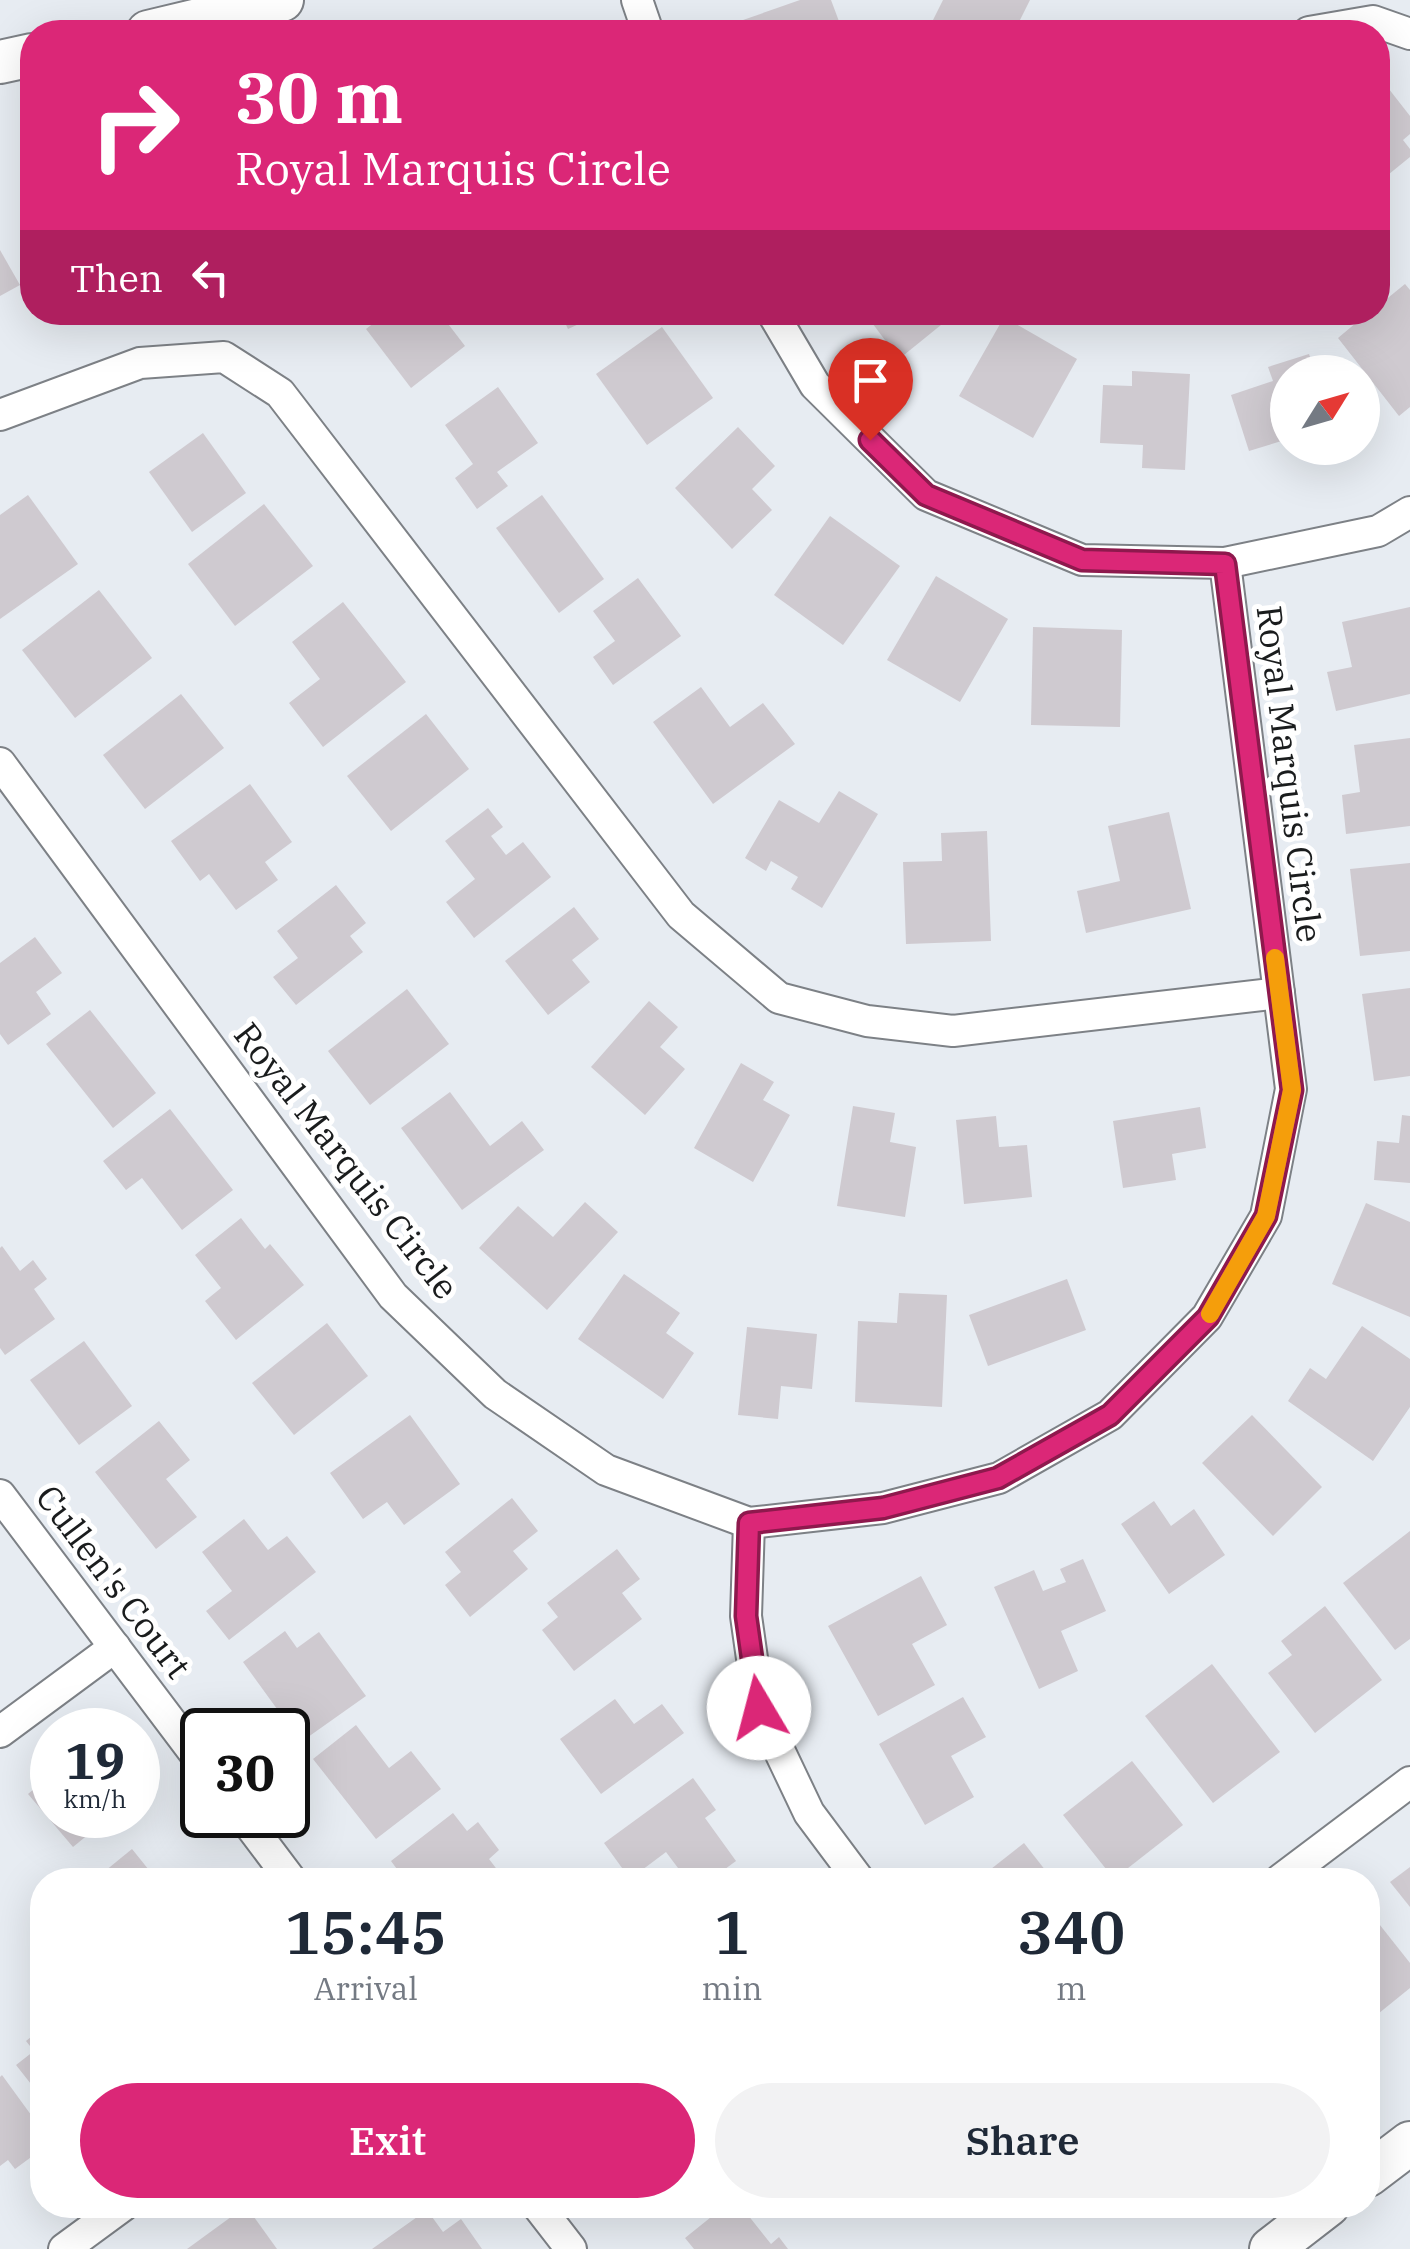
<!DOCTYPE html>
<html lang="en">
<head>
<meta charset="utf-8">
<style>
	body { margin:0; font-family:"IBM Plex Serif",serif; background:#f2f2f3; color:#1f2937; height:100vh; display:flex; flex-direction:column; font-size:38px; white-space:nowrap }
	* { box-sizing:border-box; margin:0 }
	p { font-size:32px; color:#747a83 }
	.icon { flex:none; width:55px; height:55px; fill:none; stroke:currentColor; stroke-width:2; stroke-linecap:round; stroke-linejoin:round }
	.map { position:relative; flex:1; overflow:hidden }
	.drawer { position:absolute; left:30px; top:1868px; width:1350px; height:350px; display:flex; flex-direction:column; background:#fff; border-radius:40px; box-shadow:0 10px 40px #0002 }
	.drawer>* { flex:none }
	.guide { position:absolute; left:20px; top:20px; width:1370px; height:305px; border-radius:40px; box-shadow:0 10px 40px #0002; background:#db2777; color:#fff; overflow:hidden }
	.needle { width:65px; rotate:53deg }
	.tools { position:absolute; left:1270px; top:355px; display:grid; gap:20px }
	.tools a { display:grid; place-items:center; width:110px; height:110px; border-radius:50%; background:#fff; box-shadow:0 10px 40px #0002; font-size:50px }
	.speed { position:absolute; left:30px; top:1708px; display:flex; gap:20px; font-size:50px; font-weight:700; text-align:center }
	.speed>* { display:grid; place-content:center; width:130px; height:130px; border-radius:50%; background:#fff; box-shadow:0 10px 40px #0002; line-height:1 }
	.speed small { font-size:25px; font-weight:400 }
	.speed .limit { border:5px solid #111; border-radius:15px; background:#fff; color:#111 }
	.pin { position:absolute; display:grid; place-items:center; width:85px; height:85px; color:#fff; margin:-102px -42px; border-radius:50% 50% 50% 0; rotate:-45deg; box-shadow:0 0 10px #0007 }
	.pin .icon { rotate:45deg }
	.me { position:absolute; width:110px; margin:-55px; rotate:352deg; stroke-linejoin:round; filter:drop-shadow(0 0 8px #0008) }
	.turn { display:flex; align-items:center; gap:35px; height:210px; padding:0 50px; font-size:45px }
	.turn .icon { width:130px; height:130px; stroke-width:2.5 }
	.turn b { display:block; font-size:70px; line-height:85px }
	.then { display:flex; align-items:center; height:95px; padding:0 50px; background:#0003; gap:20px; font-size:38px }
	.eta { display:flex; justify-content:space-evenly; align-items:center; height:170px; text-align:center }
	.eta b { font-size:60px; font-weight:600; line-height:70px }
	.primary-button { display:flex; gap:20px; margin-top:auto; padding:20px 50px }
	.primary-button a { flex:1; height:115px; border-radius:60px; background:#db2777; color:#fff; font-size:40px; font-weight:600; line-height:115px; text-align:center }
	.primary-button a+a { background:#f2f2f3; color:#1f2937 }
	.map>svg:first-child { display:block }
	.building { fill:#cfcad0 }
	.lines { fill:none; stroke-linecap:round; stroke-linejoin:round }
	.street-casing { stroke:#7d8186; stroke-width:34 }
	.secondary-casing { stroke:#7d8186; stroke-width:46 }
	.street { stroke:#fff; stroke-width:30 }
	.secondary { stroke:#fff; stroke-width:42 }
	.route-casing { stroke:#8e194d; stroke-width:25 }
	.route { stroke:#db2777; stroke-width:18 }
	.slow { stroke:#f59e0b; stroke-width:18 }
	.labels { text-anchor:middle; stroke-width:10; stroke-linejoin:round; paint-order:stroke }
	.street-label { font-size:35px; fill:#1a1c1d; stroke:#fff }
</style>
</head>
<body>
<div class="map">
<svg width="1410" height="2249" viewBox="0 0 1410 2249">
	<rect width="100%" height="100%" fill="#e7ecf2"/>
	<g class="building">
		<polygon points="800,0 831,0 843,32 747,32 743,20"/>
		<polygon points="943,0 1030,0 1014,32 949,32 931,24"/>
		<polygon points="1378,75 1410,116 1410,134 1403,140 1410,149 1410,157 1378,183"/>
		<polygon points="0,250 20,285 0,296"/>
		<polygon points="1405,284 1410,290 1410,407 1399,416 1338,338 1369,312 1378,312 1378,306"/>
		<polygon points="388,312 439,312 465,346 411,388 366,329"/>
		<polygon points="560,312 605,312 568,329"/>
		<polygon points="864,312 957,312 899,359"/>
		<polygon points="1004,317 1077,359 1033,438 959,396"/>
		<polygon points="662,327 713,398 647,445 596,374"/>
		<polygon points="1309,354 1315,372 1288,372 1288,439 1249,451 1231,395 1273,381 1268,367"/>
		<polygon points="1132,371 1190,374 1185,470 1142,468 1143,445 1100,443 1103,385 1132,386"/>
		<polygon points="498,387 538,443 497,472 508,486 477,509 455,478 473,464 445,425"/>
		<polygon points="738,427 775,466 752,489 772,510 732,549 675,488"/>
		<polygon points="203,433 246,493 192,532 149,472"/>
		<polygon points="28,495 78,564 0,619 0,515"/>
		<polygon points="542,495 604,579 559,613 496,528"/>
		<polygon points="264,504 313,566 235,626 188,564"/>
		<polygon points="830,516 900,566 843,645 774,595"/>
		<polygon points="936,576 1008,619 960,702 887,660"/>
		<polygon points="638,578 681,636 613,685 593,657 615,641 593,611"/>
		<polygon points="99,590 152,658 75,718 22,650"/>
		<polygon points="343,602 406,682 323,747 289,703 320,679 292,642"/>
		<polygon points="1410,607 1410,694 1336,711 1327,672 1352,667 1342,622"/>
		<polygon points="1033,627 1122,630 1120,727 1031,725"/>
		<polygon points="701,687 730,727 763,703 795,744 713,804 653,722"/>
		<polygon points="181,694 224,748 145,809 103,755"/>
		<polygon points="426,714 469,769 391,831 347,776"/>
		<polygon points="1410,738 1410,826 1346,834 1342,795 1360,792 1354,745"/>
		<polygon points="250,784 292,842 265,862 278,880 236,910 209,874 200,881 171,841"/>
		<polygon points="839,791 878,814 822,908 791,889 798,877 771,861 766,871 745,858 779,800 819,823"/>
		<polygon points="488,808 503,827 491,836 506,855 523,842 551,877 474,938 446,902 475,879 445,841"/>
		<polygon points="1169,812 1191,909 1086,933 1077,891 1120,881 1108,826"/>
		<polygon points="987,831 991,941 906,944 903,862 942,861 941,833"/>
		<polygon points="1410,863 1410,951 1360,956 1350,869"/>
		<polygon points="336,885 366,923 350,936 363,952 296,1005 273,977 298,958 277,931"/>
		<polygon points="574,907 599,939 572,960 590,982 548,1015 505,961"/>
		<polygon points="35,937 62,973 36,992 51,1014 8,1045 0,1034 0,963"/>
		<polygon points="1410,988 1410,1076 1374,1081 1362,994"/>
		<polygon points="407,989 449,1044 370,1105 328,1051"/>
		<polygon points="649,1001 678,1027 660,1047 685,1069 645,1115 591,1067"/>
		<polygon points="90,1010 156,1093 113,1128 46,1044"/>
		<polygon points="741,1063 774,1082 763,1100 790,1115 753,1182 694,1148"/>
		<polygon points="450,1092 490,1146 522,1121 544,1150 462,1210 401,1128"/>
		<polygon points="853,1106 895,1113 890,1142 916,1147 905,1217 837,1206"/>
		<polygon points="1200,1107 1206,1148 1172,1154 1176,1180 1123,1188 1113,1121"/>
		<polygon points="170,1109 233,1190 182,1230 142,1178 126,1190 103,1161"/>
		<polygon points="1402,1115 1410,1116 1410,1183 1374,1180 1377,1141 1399,1143"/>
		<polygon points="996,1116 999,1147 1027,1145 1032,1197 964,1204 956,1120"/>
		<polygon points="585,1202 618,1232 547,1310 479,1248 518,1206 553,1237"/>
		<polygon points="1366,1203 1410,1222 1410,1317 1332,1284"/>
		<polygon points="241,1218 265,1249 270,1244 304,1285 236,1340 205,1301 221,1288 195,1255"/>
		<polygon points="2,1246 20,1271 33,1260 47,1279 34,1289 55,1319 5,1355 0,1348 0,1248"/>
		<polygon points="624,1274 680,1313 666,1333 694,1353 663,1399 578,1339"/>
		<polygon points="1067,1279 1086,1330 988,1366 969,1315"/>
		<polygon points="899,1293 947,1295 942,1407 855,1402 858,1321 897,1323"/>
		<polygon points="327,1323 368,1376 294,1435 252,1383"/>
		<polygon points="1362,1326 1410,1359 1410,1407 1373,1461 1288,1401 1310,1368 1326,1379"/>
		<polygon points="747,1327 817,1334 812,1389 781,1386 778,1419 738,1415"/>
		<polygon points="84,1341 132,1406 79,1445 30,1380"/>
		<polygon points="410,1415 460,1484 404,1525 387,1502 363,1519 330,1473"/>
		<polygon points="1252,1415 1322,1487 1273,1536 1202,1463"/>
		<polygon points="159,1421 190,1460 166,1479 197,1517 156,1549 95,1472"/>
		<polygon points="512,1498 538,1531 513,1551 528,1569 470,1617 445,1585 461,1572 445,1552"/>
		<polygon points="1154,1501 1171,1526 1194,1509 1225,1555 1169,1594 1121,1524"/>
		<polygon points="244,1519 268,1550 287,1536 316,1572 229,1640 206,1611 232,1591 202,1552"/>
		<polygon points="1410,1531 1410,1639 1395,1650 1343,1583"/>
		<polygon points="617,1549 640,1579 622,1593 642,1619 574,1671 542,1630 558,1617 547,1603"/>
		<polygon points="1083,1559 1106,1611 1061,1631 1078,1671 1039,1689 994,1587 1034,1570 1043,1591 1066,1582 1060,1569"/>
		<polygon points="921,1576 947,1625 912,1644 935,1685 878,1716 828,1626"/>
		<polygon points="1325,1606 1382,1680 1315,1733 1268,1673 1292,1655 1281,1641"/>
		<polygon points="285,1631 297,1648 319,1632 366,1696 301,1742 243,1662"/>
		<polygon points="1212,1664 1280,1752 1213,1803 1145,1716"/>
		<polygon points="963,1697 986,1737 951,1756 974,1797 925,1825 879,1744"/>
		<polygon points="615,1699 634,1724 662,1704 684,1733 601,1794 560,1739"/>
		<polygon points="356,1725 389,1768 411,1751 441,1789 376,1839 313,1759"/>
		<polygon points="1132,1761 1183,1825 1114,1879 1063,1815"/>
		<polygon points="52,1774 52,1815 112,1815 73,1847 28,1794"/>
		<polygon points="693,1778 716,1810 705,1818 736,1861 710,1880 687,1880 666,1852 630,1879 604,1843"/>
		<polygon points="453,1813 467,1831 478,1822 499,1850 489,1859 505,1880 405,1880 391,1861"/>
		<polygon points="1024,1843 1053,1880 977,1880"/>
		<polygon points="132,1849 157,1880 94,1880"/>
		<polygon points="1410,1867 1410,1907 1390,1882"/>
		<polygon points="1368,1910 1410,1963 1410,1988 1368,2022"/>
		<polygon points="42,2028 42,2098 16,2065 34,2051 26,2041"/>
		<polygon points="2,2075 42,2130 42,2149 15,2169 8,2160 0,2166 0,2077"/>
		<polygon points="726,2205 740,2205 771,2244 779,2237 788,2249 694,2249 685,2238"/>
		<polygon points="994,2205 1064,2205 1064,2210 995,2212"/>
		<polygon points="246,2206 277,2249 187,2249"/>
		<polygon points="427,2210 443,2232 461,2219 482,2249 372,2249"/>
	</g>
	<g class="lines">
		<g class="street-casing">
			<g id="street">
				<polyline points="637,0 648,32"/>
				<polyline points="1309,32 1373,21 1410,34"/>
				<polyline points="772,312 815,385 926,495 1082,560 1225,563 1378,531 1410,512"/>
				<polyline points="0,415 140,363 224,357 280,393 681,915 779,998 867,1021 953,1031 1279,993"/>
				<polyline points="0,763 393,1296 495,1394 606,1470 749,1523 883,1508 999,1478 1110,1415 1207,1317 1266,1216 1291,1089 1225,563"/>
				<polyline points="0,1495 202,1763"/>
				<polyline points="749,1523 746,1616 759,1708 809,1813 859,1880"/>
				<polyline points="0,1732 115,1647"/>
				<polyline points="242,1815 291,1880"/>
				<polyline points="1280,1880 1410,1782"/>
				<polyline points="537,2205 571,2249"/>
				<polyline points="64,2249 124,2205"/>
			</g>
		</g>
		<g class="secondary-casing">
			<g id="secondary">
				<polyline points="148,32 282,0"/>
				<polyline points="0,62 32,55"/>
				<polyline points="1368,2175 1410,2143"/>
				<polyline points="1271,2249 1328,2205"/>
			</g>
		</g>
		<use href="#street" class="street"/>
		<use href="#secondary" class="secondary"/>
	</g>
	<g class="lines">
		<g class="route-casing">
			<polyline id="route" points="759,1708 746,1616 749,1523 883,1508 998,1478 1110,1415 1208,1317 1266,1216 1292,1090 1225,564 1082,560 926,495 870,440"/>
		</g>
		<use href="#route" class="route"/>
		<polyline class="slow" points="1210,1314 1266,1216 1292,1090 1275,958"/>
	</g>
	<g class="labels">
		<g class="street-label">
			<text transform="translate(1289 774) rotate(83)" y="12">Royal Marquis Circle</text>
			<text transform="translate(346 1161) rotate(52)" y="12">Royal Marquis Circle</text>
			<text transform="translate(113 1582) rotate(53)" y="12">Cullen's Court</text>
		</g>
	</g>
</svg>
<div class="tools">
<a><svg class="needle" viewBox="-14 -14 28 28"><path d="M0-13l5 13h-10z" fill="#e53935"/><path d="M0 13l5-13h-10z" fill="#747a83"/></svg></a>
</div>
<div class="speed"><div>19<small>km/h</small></div><div class="limit">30</div></div>
<div class="pin" style="left:870px;top:440px;background:#d93025"><svg class="icon" aria-label="arrive" viewBox="0 0 24 24"><path d="M6 21V4h12l-3 4 3 4H6"/></svg></div>
<svg class="me" style="left:759px;top:1708px" viewBox="-20 -20 40 40"><circle r="19" fill="#fff"/><path d="M0-13L10 11 0 6-10 11z" fill="#db2777"/></svg>
<div class="guide">
<div class="turn"><svg class="icon" aria-label="right" viewBox="0 0 24 24"><path d="M7 20v-9h11M14 6l5 5-5 5"/></svg><div><b>30 m</b>Royal Marquis Circle</div></div>
<div class="then">Then<svg class="icon" aria-label="left" viewBox="0 0 24 24"><path d="M17 20v-9H6M10 6l-5 5 5 5"/></svg></div>
</div>
<section class="drawer">
<div class="eta">
<div><b>15:45</b><p>Arrival</p></div>
<div><b>1</b><p>min</p></div>
<div><b>340</b><p>m</p></div>
</div>
<div class="primary-button"><a>Exit</a><a>Share</a></div>
</section>
</div>
</body>
</html>
